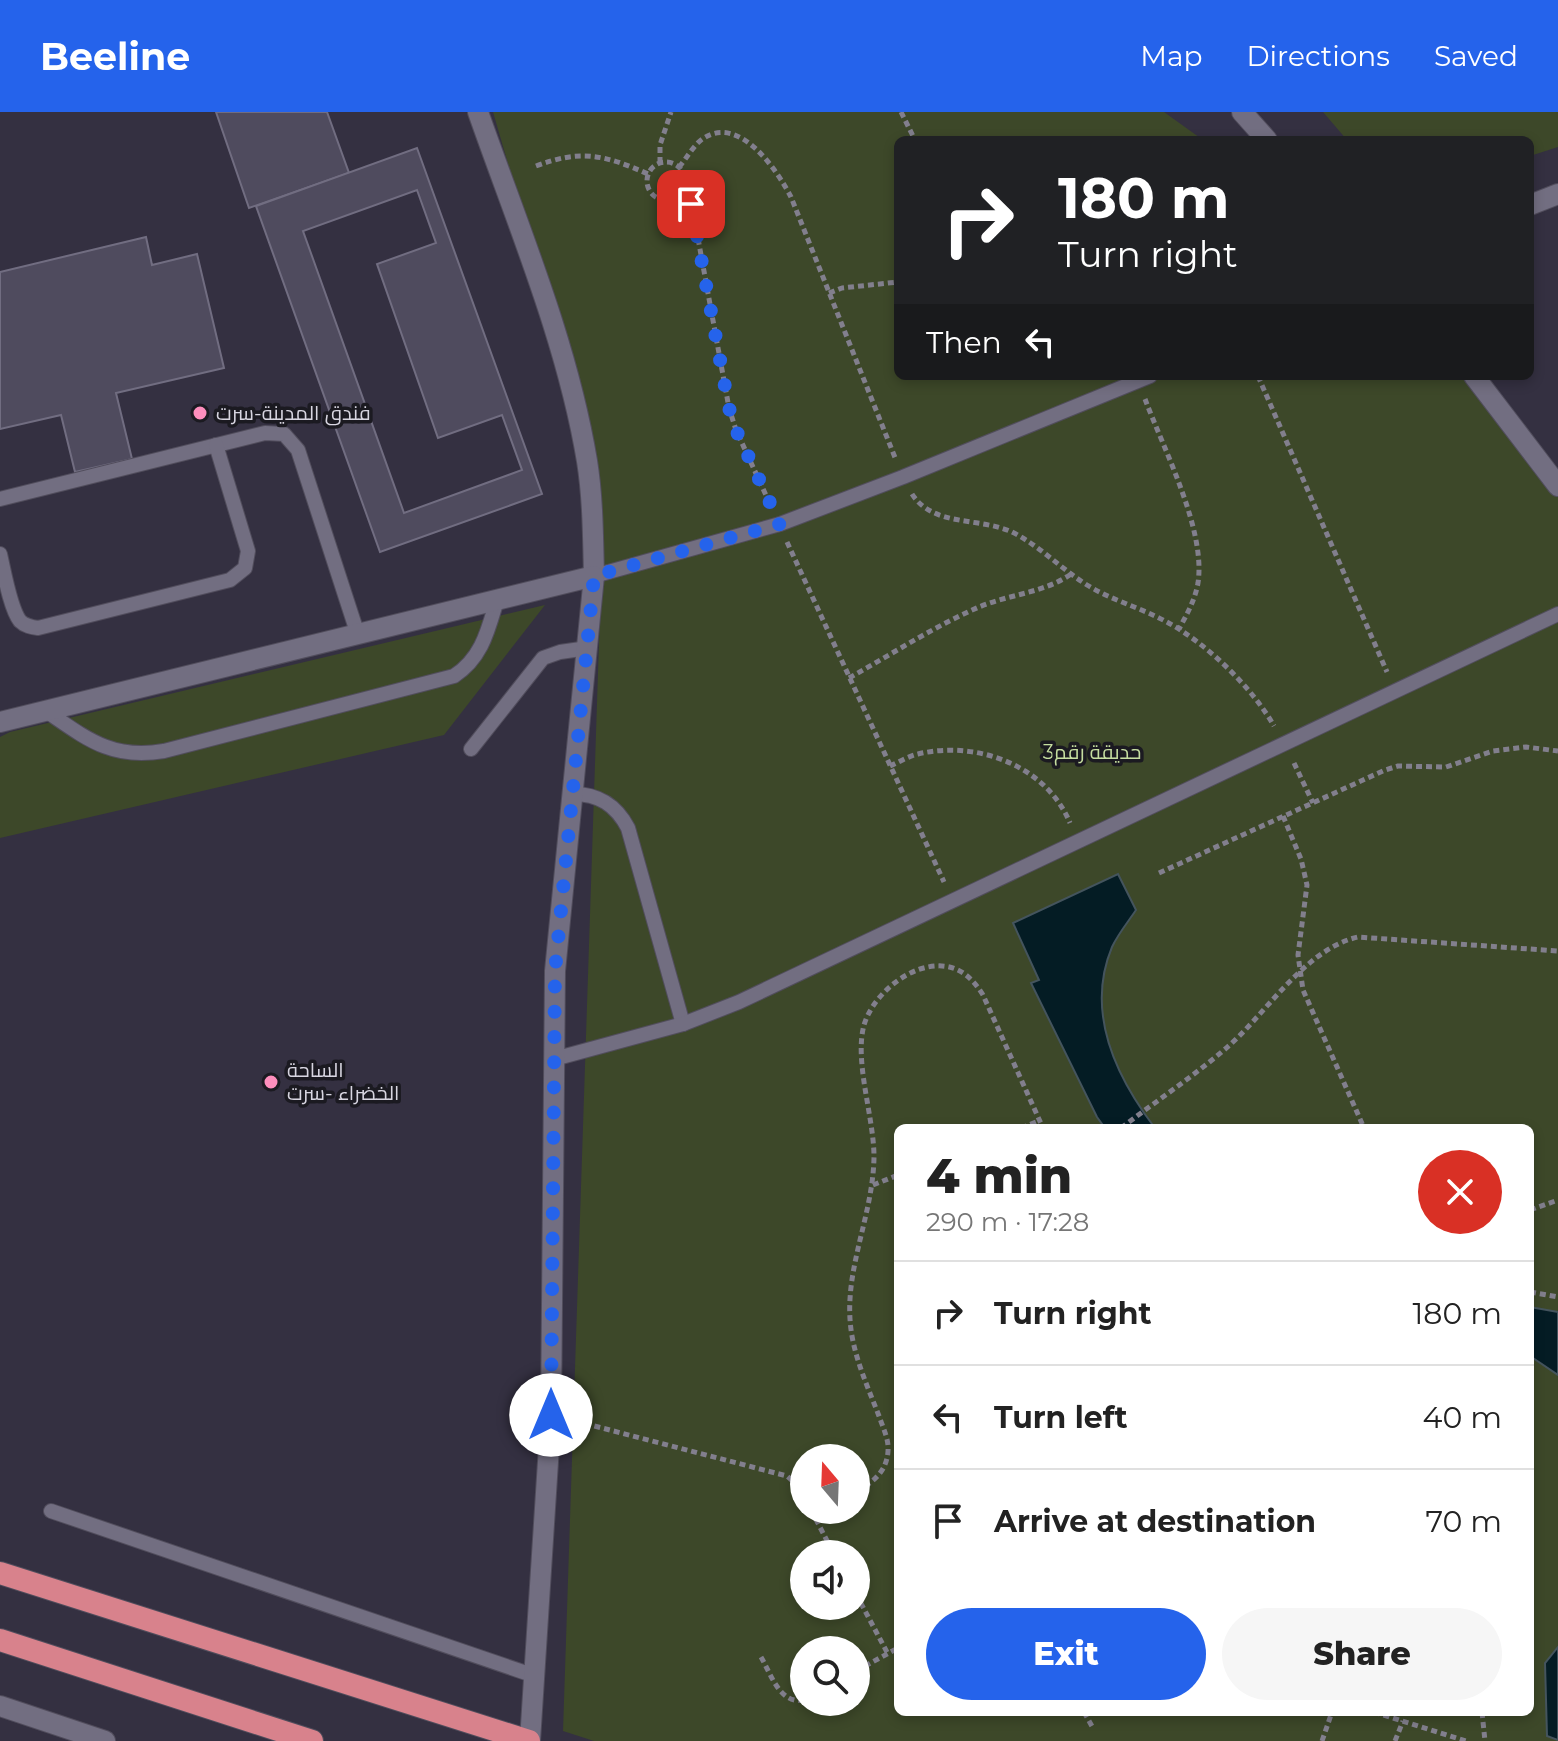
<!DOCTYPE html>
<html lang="en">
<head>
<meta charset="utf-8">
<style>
	body { margin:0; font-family:Montserrat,Cairo,sans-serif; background:#f6f6f6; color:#222; height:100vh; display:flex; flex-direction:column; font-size:30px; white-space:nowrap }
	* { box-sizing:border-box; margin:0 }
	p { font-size:26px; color:#767676 }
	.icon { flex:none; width:44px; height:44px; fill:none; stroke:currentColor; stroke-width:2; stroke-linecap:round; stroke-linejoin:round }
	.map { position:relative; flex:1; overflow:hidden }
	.panel { position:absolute; left:894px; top:1012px; width:640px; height:592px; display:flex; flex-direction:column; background:#fff; border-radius:12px; box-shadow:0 4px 12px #0003 }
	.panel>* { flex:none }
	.hud { position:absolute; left:894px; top:24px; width:640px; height:244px; border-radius:12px; box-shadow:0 4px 12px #0003; background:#202124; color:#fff; overflow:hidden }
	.needle { width:52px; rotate:341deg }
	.tools { position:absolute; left:790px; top:1332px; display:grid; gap:16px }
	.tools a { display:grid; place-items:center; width:80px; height:80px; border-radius:50%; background:#fff; box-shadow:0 4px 12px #0003; font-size:40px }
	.pin { position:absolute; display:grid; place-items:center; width:68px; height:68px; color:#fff; margin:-34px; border-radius:16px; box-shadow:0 4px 12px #0006 }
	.me { position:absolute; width:88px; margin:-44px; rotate:0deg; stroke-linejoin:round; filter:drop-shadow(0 0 6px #0008) }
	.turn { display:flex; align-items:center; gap:28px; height:168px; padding:0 32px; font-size:36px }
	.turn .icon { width:104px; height:104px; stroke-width:2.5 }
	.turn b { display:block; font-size:56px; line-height:68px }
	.then { display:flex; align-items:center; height:76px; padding:0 32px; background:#0003; gap:16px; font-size:30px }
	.round { display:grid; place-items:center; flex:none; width:84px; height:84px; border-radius:42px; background:#f6f6f6 }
	.overview { display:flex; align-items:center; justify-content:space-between; height:136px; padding:0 32px }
	h1 { font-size:48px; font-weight:800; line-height:60px }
	.primary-button { display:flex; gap:16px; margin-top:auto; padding:16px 32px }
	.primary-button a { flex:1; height:92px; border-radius:48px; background:#2563eb; color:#fff; font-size:32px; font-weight:800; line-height:92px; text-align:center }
	.primary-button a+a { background:#f6f6f6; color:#222 }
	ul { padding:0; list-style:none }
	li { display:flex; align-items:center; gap:24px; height:104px; padding:0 32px; border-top:2px solid #e0e0e0 }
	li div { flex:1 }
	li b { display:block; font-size:30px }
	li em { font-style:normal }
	header { display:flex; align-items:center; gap:48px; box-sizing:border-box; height:112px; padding:0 40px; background:#2563eb; color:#fff }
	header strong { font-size:38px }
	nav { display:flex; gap:44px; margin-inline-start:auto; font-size:28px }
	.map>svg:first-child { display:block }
	.green { fill:#3d4829; fill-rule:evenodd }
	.water { fill:#041c24; stroke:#44545d; stroke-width:2 }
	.building { fill:#4f4b5e; stroke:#716d81; stroke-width:2; fill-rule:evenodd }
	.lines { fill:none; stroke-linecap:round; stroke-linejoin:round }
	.service-casing { stroke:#514d5c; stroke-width:16 }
	.minor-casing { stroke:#514d5c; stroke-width:22 }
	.tertiary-casing { stroke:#514d5c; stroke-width:22 }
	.trunk-casing { stroke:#514d5c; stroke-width:24 }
	.path { stroke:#827f8d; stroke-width:5; stroke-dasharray:6 4; stroke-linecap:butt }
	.service { stroke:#726e81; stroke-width:14 }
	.minor { stroke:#726e81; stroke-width:20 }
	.tertiary { stroke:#726e81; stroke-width:20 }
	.trunk { stroke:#d8828c; stroke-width:22 }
	.route { stroke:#2563eb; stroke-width:14; stroke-dasharray:0 25.2 }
	.poi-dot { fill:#fe8ebd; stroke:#1b1a21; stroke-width:3 }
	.labels { text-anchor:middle; stroke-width:7; stroke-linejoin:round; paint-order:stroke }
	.poi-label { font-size:20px; fill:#d8d6e1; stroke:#1b1a21; text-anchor:start }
	.park-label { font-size:20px; fill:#c6dea0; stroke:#1b1a21 }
</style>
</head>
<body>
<header>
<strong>Beeline</strong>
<nav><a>Map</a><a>Directions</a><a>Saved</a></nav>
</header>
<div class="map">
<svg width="1558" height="1629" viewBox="0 0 1558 1629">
	<rect width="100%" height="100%" fill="#343041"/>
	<g class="green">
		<path d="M493 0H1164L1203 28H898V264H1474L1558 374V1629H594L563 1619 602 440 550 196ZM898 1016H1530V1600H898ZM804 1346H856V1398H804ZM804 1442H856V1494H804ZM804 1538H856V1590H804Z"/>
		<polygon points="1323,0 1558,0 1558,35 1530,44 1530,28 1347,28"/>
		<polygon points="545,493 444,623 0,726 0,625 10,620"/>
	</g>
	<g class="water">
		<path d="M1118 762 1136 798C1128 810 1118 822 1112 835 1085 900 1116 965 1155 1016H1105L1097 1005 1031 871 1039 868 1013 811Z"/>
		<polygon points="1530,1195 1558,1200 1558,1263 1530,1244"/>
		<polygon points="1558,1535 1558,1628 1547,1624 1545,1551"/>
	</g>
	<g class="building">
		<polygon points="216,0 327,0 349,61 249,96"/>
		<path d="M417 36 542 382 380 440 256 94ZM417 78 436 131 377 152 438 326 502 303 522 358 404 401 303 119Z"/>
		<polygon points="146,125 152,153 197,142 224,256 116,281 132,347 75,360 61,303 0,317 0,160"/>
	</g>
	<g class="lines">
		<g class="service-casing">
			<g id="service">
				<polyline points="0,387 265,321 284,322 298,338 358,523"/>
				<path d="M0 442C4 459 10 496 20 509 25 514 31 515 38 516L230 468 245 456 248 439 216 333"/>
				<polyline points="594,464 780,412 903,365 1150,264"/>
				<path d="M46 599C87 627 112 648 164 639L454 564C482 546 488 518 497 488"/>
				<polyline points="471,637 543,546 560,540 588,536"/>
				<path d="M573 682C599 682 616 693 628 716L683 912"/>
				<polyline points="554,947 683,912 739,890 1558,502"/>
				<polyline points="51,1399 535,1564"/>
			</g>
		</g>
		<g class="minor-casing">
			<g id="minor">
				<path d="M478 0C518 114 567 229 587 349 593 386 593 426 594 464L555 859 551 1303 530 1629"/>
				<polyline points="1530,93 1558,82"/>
				<polyline points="0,610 594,464"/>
				<polyline points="0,1594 105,1629"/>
			</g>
		</g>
		<g class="tertiary-casing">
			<g id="tertiary">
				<polyline points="1242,0 1267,28"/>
				<polyline points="1474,264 1558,374"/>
			</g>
		</g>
		<g class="trunk-casing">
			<g id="trunk">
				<polyline points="0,1461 529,1629"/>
				<polyline points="0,1528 312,1629"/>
			</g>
		</g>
		<g class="path">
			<polyline points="901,0 915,28"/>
			<circle cx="666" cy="69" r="19"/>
			<polyline points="660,51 660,33 671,0"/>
			<path d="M536 54C581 37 605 43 648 62"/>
			<path d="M679 55C687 46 694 32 704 26 740 3 777 58 791 85L896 348"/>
			<polyline points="681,81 693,99 729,296 736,318 770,392"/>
			<polyline points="829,181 842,176 898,170"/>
			<polyline points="1258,264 1387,560"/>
			<path d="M1145 287C1164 338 1206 418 1198 471 1195 488 1187 502 1179 517"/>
			<path d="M912 382C933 415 979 405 1012 420 1040 434 1060 456 1087 473 1111 488 1139 495 1165 509 1205 530 1252 575 1274 614"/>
			<polyline points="787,430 944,770"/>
			<path d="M849 566C892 542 935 514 979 495 1010 482 1044 481 1071 462"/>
			<polyline points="1294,651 1313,691"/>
			<path d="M890 654C899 650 909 644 918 642 976 628 1046 653 1070 711"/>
			<polyline points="1283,704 1301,747 1307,773 1298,843 1303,878 1364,1016"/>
			<polyline points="1159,761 1385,658 1398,654 1446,655 1493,639 1526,635 1558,639"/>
			<polyline points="1021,1016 1039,1009"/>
			<path d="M1121 1016C1155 990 1191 966 1224 938 1265 904 1304 837 1358 825L1558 839"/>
			<polyline points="873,1073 898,1063"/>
			<polyline points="1530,1098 1558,1088"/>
			<polyline points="1530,1180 1558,1185"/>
			<polyline points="575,1309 787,1364 797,1373 804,1385"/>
			<path d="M856 1379C873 1371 887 1359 888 1339 889 1327 883 1316 879 1304 869 1278 857 1252 852 1224 841 1162 873 1107 874 1045 874 1005 854 950 864 913 872 886 901 860 928 855 954 850 970 862 983 883L1043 1016"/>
			<polyline points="811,1398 834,1442"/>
			<polyline points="856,1482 888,1542"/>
			<path d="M761 1545C771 1562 780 1593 804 1588"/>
			<polyline points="856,1559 898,1536"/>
			<polyline points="1084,1600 1093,1616"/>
			<polyline points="1374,1600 1466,1629"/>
			<polyline points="1482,1600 1485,1629"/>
			<polyline points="1322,1629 1332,1600"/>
			<polyline points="1395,1629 1403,1609"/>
		</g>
		<use href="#service" class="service"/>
		<use href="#minor" class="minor"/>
		<use href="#tertiary" class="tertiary"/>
		<use href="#trunk" class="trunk"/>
	</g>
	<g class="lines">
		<polyline class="route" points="551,1303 555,859 594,464 780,412 736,318 729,296 691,92"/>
	</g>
	<g class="poi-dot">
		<circle cx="200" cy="301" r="8"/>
		<circle cx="271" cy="970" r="8"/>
	</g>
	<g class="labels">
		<g class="poi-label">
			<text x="216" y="308">فندق المدينة-سرت</text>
			<text x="287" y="965">الساحة<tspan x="287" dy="23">الخضراء -سرت</tspan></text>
		</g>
		<g class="park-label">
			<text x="1092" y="647">حديقة رقم3</text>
		</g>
	</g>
</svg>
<div class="tools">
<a><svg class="needle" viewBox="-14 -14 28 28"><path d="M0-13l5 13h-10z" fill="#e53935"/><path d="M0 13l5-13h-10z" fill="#767676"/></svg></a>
<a><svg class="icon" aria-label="sound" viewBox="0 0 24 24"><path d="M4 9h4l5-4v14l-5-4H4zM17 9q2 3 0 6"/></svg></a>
<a><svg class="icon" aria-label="search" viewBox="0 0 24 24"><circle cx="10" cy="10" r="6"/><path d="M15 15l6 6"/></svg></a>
</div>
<div class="pin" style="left:691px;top:92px;background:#d93025"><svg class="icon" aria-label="arrive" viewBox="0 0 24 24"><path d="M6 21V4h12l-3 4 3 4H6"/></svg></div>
<svg class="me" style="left:551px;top:1303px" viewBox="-20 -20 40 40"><circle r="19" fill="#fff"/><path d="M0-13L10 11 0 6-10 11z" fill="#2563eb"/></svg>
<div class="hud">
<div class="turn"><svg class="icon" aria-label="right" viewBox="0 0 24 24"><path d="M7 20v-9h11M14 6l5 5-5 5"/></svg><div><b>180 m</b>Turn right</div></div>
<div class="then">Then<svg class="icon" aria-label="left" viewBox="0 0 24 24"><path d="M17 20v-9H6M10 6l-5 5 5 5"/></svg></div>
</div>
<section class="panel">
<div class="overview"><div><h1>4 min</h1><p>290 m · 17:28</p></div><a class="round" style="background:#d93025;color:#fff"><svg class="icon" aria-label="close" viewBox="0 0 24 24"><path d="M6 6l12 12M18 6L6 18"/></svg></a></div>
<ul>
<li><svg class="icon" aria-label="right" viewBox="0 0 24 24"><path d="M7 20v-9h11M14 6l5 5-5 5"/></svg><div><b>Turn right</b></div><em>180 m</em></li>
<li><svg class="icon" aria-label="left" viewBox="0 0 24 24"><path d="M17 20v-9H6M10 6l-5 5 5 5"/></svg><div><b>Turn left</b></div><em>40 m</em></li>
<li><svg class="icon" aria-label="arrive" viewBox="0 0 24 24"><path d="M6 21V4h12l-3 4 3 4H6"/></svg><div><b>Arrive at destination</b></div><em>70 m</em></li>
</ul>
<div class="primary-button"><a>Exit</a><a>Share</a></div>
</section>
</div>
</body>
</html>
